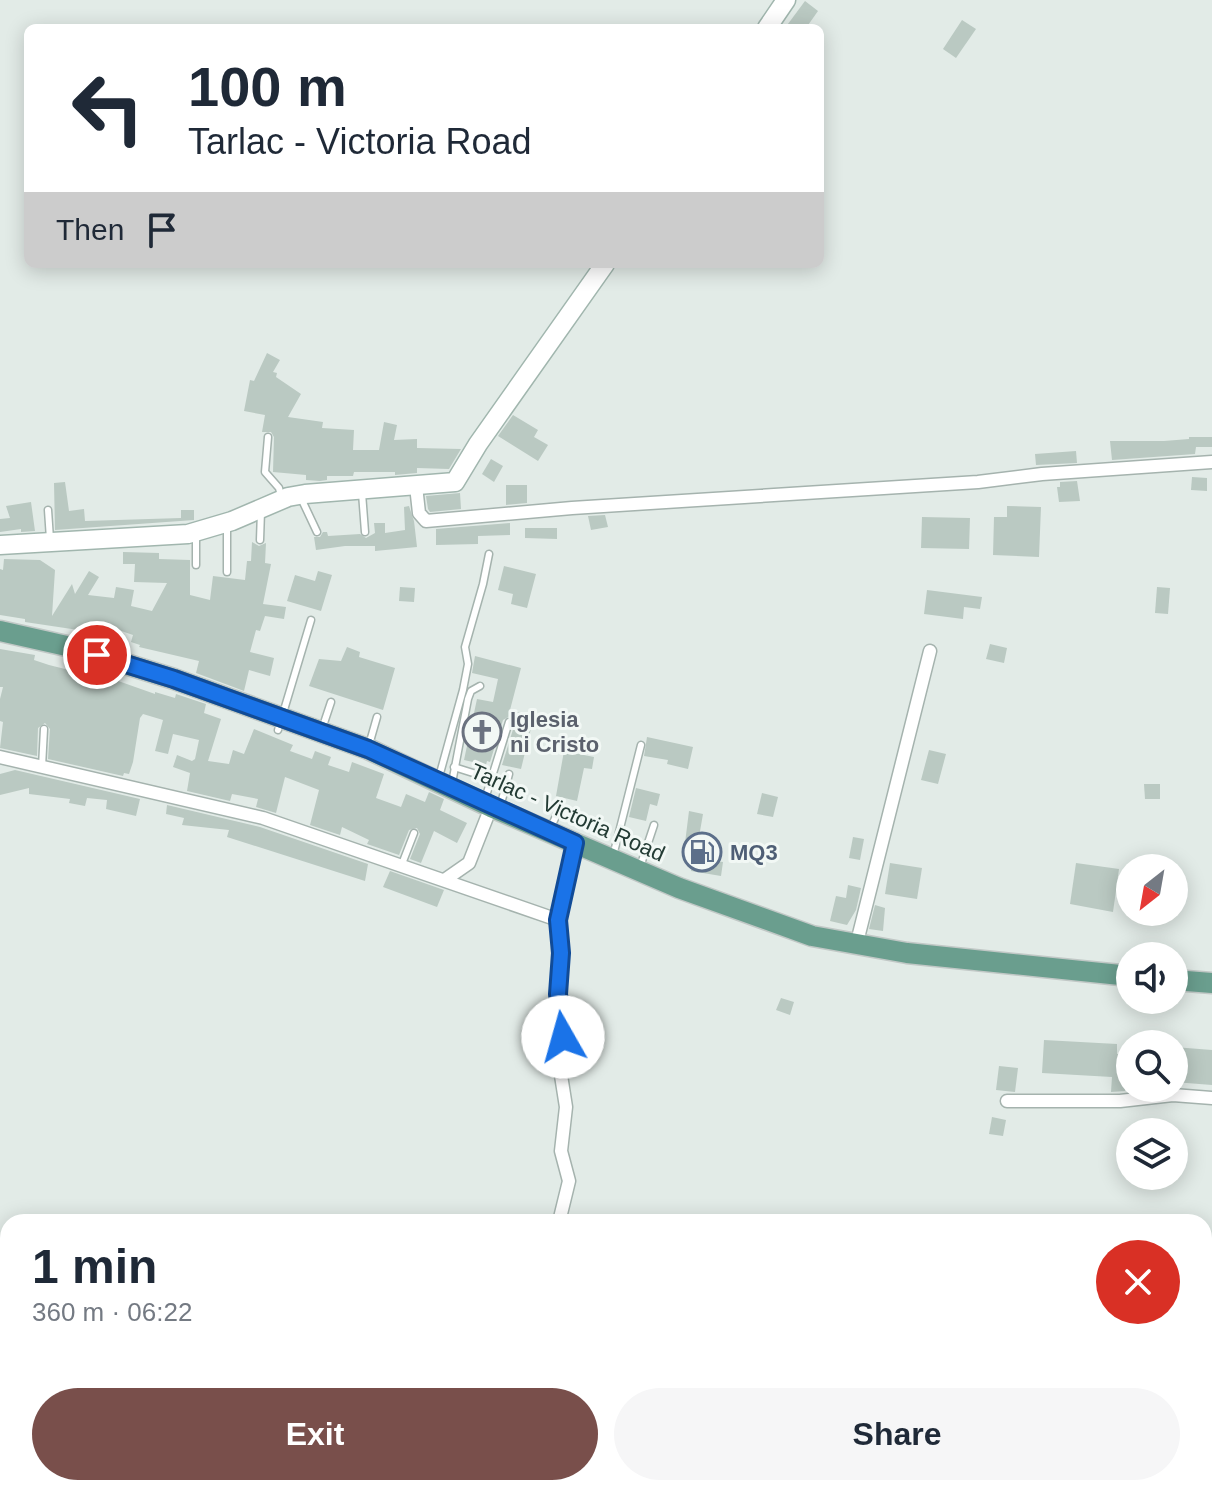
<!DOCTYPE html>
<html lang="en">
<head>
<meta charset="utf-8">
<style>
	body { margin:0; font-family:Helvetica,sans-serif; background:#f6f6f7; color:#1f2937; height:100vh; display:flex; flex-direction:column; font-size:30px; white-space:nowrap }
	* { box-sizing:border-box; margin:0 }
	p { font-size:26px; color:#747a83 }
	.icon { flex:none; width:44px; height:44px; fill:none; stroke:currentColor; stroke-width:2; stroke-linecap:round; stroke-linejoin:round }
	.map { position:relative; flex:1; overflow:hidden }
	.details { position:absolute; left:0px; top:1214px; width:1212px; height:282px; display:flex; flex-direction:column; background:#fff; border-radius:24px 24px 0 0; box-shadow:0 4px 20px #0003 }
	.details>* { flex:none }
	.guide { position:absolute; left:24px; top:24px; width:800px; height:244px; border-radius:12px; box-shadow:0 4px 20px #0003; background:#fff; color:#1f2937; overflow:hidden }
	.needle { width:52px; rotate:211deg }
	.fabs { position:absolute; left:1116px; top:854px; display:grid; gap:16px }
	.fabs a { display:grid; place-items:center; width:72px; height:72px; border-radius:50%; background:#fff; box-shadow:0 4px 20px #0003; font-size:40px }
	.pin { position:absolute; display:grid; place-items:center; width:68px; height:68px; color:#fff; margin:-34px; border:4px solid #fff; border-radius:50%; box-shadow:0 2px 8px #0007 }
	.me { position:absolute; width:88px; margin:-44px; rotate:353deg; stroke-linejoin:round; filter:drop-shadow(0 0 6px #0008) }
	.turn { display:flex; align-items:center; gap:28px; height:168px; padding:0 32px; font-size:36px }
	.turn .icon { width:104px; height:104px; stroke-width:2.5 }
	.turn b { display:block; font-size:56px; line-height:68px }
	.then { display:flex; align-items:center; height:76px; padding:0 32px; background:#0003; gap:16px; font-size:30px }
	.round { display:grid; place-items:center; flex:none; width:84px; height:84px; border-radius:42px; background:#f6f6f7 }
	.summary { display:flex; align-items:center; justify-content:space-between; height:136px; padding:0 32px }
	h1 { font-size:48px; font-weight:800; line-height:60px }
	.cta { display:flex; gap:16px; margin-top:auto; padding:16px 32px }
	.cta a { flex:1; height:92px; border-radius:48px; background:#794f4b; color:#fff; font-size:32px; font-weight:800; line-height:92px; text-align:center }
	.cta a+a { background:#f6f6f7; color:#1f2937 }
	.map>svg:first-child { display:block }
	.building { fill:#bac9c2 }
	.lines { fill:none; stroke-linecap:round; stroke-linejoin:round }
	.lane-casing { stroke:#a5b3ae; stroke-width:9 }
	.street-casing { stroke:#a5b3ae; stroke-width:15 }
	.secondary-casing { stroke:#a1b6ae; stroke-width:21 }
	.primary-casing { stroke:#c1c8c6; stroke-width:23 }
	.lane { stroke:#fff; stroke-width:6 }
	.street { stroke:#fff; stroke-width:12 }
	.secondary { stroke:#fff; stroke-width:18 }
	.primary { stroke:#6a9e8e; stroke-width:20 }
	.route-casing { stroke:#114b97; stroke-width:20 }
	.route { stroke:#1a73e8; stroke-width:14 }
	.labels { text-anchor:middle; stroke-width:6; stroke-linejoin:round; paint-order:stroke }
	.worship-label { font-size:22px; font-weight:bold; fill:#5b616d; stroke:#f2f8f5; text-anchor:start }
	.street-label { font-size:22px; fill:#233b34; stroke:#f2f8f5 }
	.service-label { font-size:22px; font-weight:bold; fill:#4e5e75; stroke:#f2f8f5; text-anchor:start }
</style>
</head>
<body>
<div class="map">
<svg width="1212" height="1495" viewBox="0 0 1212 1495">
	<rect width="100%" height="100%" fill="#e2ebe7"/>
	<g class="building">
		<polygon points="805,1 818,11 806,28 785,28"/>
		<polygon points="962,20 976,29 956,58 943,49"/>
		<polygon points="267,353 280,360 273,372 277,373 276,377 301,394 288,417 323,422 322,428 354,430 353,450 379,450 384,422 397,425 394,440 417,439 417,448 461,449 449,469 417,468 417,473 395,475 395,472 354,472 353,476 327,476 327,480 320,481 306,480 306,475 273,472 274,437 271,432 262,432 265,415 244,411 250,380 254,381"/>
		<polygon points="513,415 538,430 534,437 548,445 538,461 498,436"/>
		<polygon points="1189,437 1212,437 1212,447 1196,447 1195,454 1112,460 1110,441 1164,441 1189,439"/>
		<polygon points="1076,451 1077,463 1036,465 1035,454"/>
		<polygon points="491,459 503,466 494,482 482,474"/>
		<polygon points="1192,477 1207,478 1207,491 1191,490"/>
		<polygon points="1077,481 1080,501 1059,502 1057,487 1060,487 1060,482"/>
		<polygon points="65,482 69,511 84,509 85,521 181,518 181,510 194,510 194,520 55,530 54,483"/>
		<polygon points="506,485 527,485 527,503 506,505"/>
		<polygon points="460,493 461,509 430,512 428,509 426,496"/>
		<polygon points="31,502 35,531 21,532 21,529 0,532 0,519 10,518 6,506"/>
		<polygon points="409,506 414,521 417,547 375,551 375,546 345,546 316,550 314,537 320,537 323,532 327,532 328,536 360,534 366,538 375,533 374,523 385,523 385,533 405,530 404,507"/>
		<polygon points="1007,506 1041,507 1039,557 993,555 994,517 1007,517"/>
		<polygon points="605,515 608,527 591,530 588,516"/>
		<polygon points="922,517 970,518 969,549 921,548"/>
		<polygon points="510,523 510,535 478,536 478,544 436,545 436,529"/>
		<polygon points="525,528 557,528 557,539 525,538"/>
		<polygon points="252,542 259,546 266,543 265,563 271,564 263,604 286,607 284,619 265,616 260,631 256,630 250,652 274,658 270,676 249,670 244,691 196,673 199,661 139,647 140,645 131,642 133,635 104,625 102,638 84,636 85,631 25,622 25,619 0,615 0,569 3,570 4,559 40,560 55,570 52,616 72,584 75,594 89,571 99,577 88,595 114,598 116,587 134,590 131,606 152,611 167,583 134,582 135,564 123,564 123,552 159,553 159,559 190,560 190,595 210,600 213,576 245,580 247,561 251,561"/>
		<polygon points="504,566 536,574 527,608 511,604 513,594 498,590"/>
		<polygon points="318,571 332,575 321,611 287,601 295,575 315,581"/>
		<polygon points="400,587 415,588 414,602 399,601"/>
		<polygon points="1157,587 1170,588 1168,614 1155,613"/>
		<polygon points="927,590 982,597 980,609 964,607 963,619 924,614"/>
		<polygon points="990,644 1007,648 1004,663 986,659"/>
		<polygon points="347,647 360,652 359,657 395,668 383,710 309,686 319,659 341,661"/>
		<polygon points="0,649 35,655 34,660 49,665 89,675 90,671 155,694 155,692 175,698 176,694 206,704 204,713 221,719 208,761 229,764 233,750 244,754 254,729 293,745 290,751 312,759 315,751 331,757 328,765 349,772 352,762 384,774 376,798 401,807 406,794 425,802 429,792 444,799 440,810 467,823 457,843 434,831 421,863 410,859 420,834 417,828 409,830 399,855 367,844 369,840 342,827 340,835 310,825 319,790 285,777 276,813 256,807 258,799 232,794 230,801 187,791 190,773 173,767 177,755 192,761 195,759 199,740 173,734 168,754 155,751 163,720 143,714 140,718 133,762 129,774 124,773 123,776 48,759 50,729 45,723 38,728 37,756 0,748 3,722 0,721 0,699 3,687 0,687"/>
		<polygon points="475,656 521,668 510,710 534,716 521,769 502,765 515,723 510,716 503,720 490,762 487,761 486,765 464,760 477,699 493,702 498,679 472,673"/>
		<polygon points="647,737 693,747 688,769 667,764 668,760 644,756"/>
		<polygon points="929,750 946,754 938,784 921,780"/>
		<polygon points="564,751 594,757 592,769 584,768 577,801 556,796"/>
		<polygon points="15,770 140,799 136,816 106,809 107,800 87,798 85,806 69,803 70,799 29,794 29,788 0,795 0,774"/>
		<polygon points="1144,784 1160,784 1160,799 1145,799"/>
		<polygon points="636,788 660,794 657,806 650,804 646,821 629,817"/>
		<polygon points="762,793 778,797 773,817 757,814"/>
		<polygon points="167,805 260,827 368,864 365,881 227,837 229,830 182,825 184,818 166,814"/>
		<polygon points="689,811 703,814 699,837 711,839 708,860 723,862 721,876 691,871 693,860 683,859"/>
		<polygon points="853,837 864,839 860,860 849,858"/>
		<polygon points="890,863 922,868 917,899 885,894"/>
		<polygon points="1076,863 1119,869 1113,912 1070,904"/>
		<polygon points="390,871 444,890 437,907 383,887"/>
		<polygon points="848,885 861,888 856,910 847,925 830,921 836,896 846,898"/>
		<polygon points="875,905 885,908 883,931 869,929"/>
		<polygon points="781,998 794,1002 790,1015 776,1010"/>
		<polygon points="1044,1040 1117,1044 1117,1054 1127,1055 1125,1091 1111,1092 1112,1077 1042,1073"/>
		<polygon points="1174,1047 1212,1050 1212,1085 1174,1082"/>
		<polygon points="999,1066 1018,1068 1015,1092 996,1090"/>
		<polygon points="992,1117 1006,1120 1003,1136 989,1134"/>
	</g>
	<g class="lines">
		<g class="lane-casing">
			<g id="lane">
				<polyline points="268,437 265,472 279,488 281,496"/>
				<polyline points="362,493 365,532"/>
				<polyline points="301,498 317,532"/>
				<polyline points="48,510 50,539"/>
				<polyline points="227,526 227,572"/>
				<polyline points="260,540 261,511"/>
				<polyline points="196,565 196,536"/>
				<polyline points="322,729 331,702"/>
				<polyline points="278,730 311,620"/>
				<polyline points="369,745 377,717"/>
				<polyline points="42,767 44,729"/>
				<polyline points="454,767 492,779"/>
				<polyline points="439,777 463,690 468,664 465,647 483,584 489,554"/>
				<polyline points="452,783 468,699 471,691 480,686"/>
				<polyline points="485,799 509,722"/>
				<polyline points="500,807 509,774"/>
				<polyline points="550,829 558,812 571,812"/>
				<polyline points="613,856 641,745"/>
				<polyline points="402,864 414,833"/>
				<polyline points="640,867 654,825"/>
			</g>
		</g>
		<g class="street-casing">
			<g id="street">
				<polyline points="416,486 419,513 426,521 572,508 978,482 1042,474 1212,462"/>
				<polyline points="0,757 263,818 558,920 575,843"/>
				<polyline points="446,879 469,863 491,807"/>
				<polyline points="558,920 561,953 558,994 565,1045 560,1069 566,1107 561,1151 569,1181 559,1222"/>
				<polyline points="856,946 930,651"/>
				<polyline points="1007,1101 1120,1101 1173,1095 1212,1098"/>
			</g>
		</g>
		<g class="secondary-casing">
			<g id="secondary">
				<polyline points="767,28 786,0"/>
				<polyline points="0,545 188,534 232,521 288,497 305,494 455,482 478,444 605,264"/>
			</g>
		</g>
		<g class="primary-casing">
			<g id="primary">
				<polyline points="0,631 71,647 174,679 368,749 491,807 679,888 812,936 907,953 1130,976"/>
				<polyline points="1174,980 1212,983"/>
			</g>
		</g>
		<use href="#lane" class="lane"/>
		<use href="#street" class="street"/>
		<use href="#secondary" class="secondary"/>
		<use href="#primary" class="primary"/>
	</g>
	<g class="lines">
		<g class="route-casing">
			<polyline id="route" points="97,655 174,679 368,749 575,843 558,920 561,953 558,994 563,1037"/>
		</g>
		<use href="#route" class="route"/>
	</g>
	<defs>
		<g id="church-ring" transform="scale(2)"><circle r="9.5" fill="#f2f8f5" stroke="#6b7280" stroke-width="1.5"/><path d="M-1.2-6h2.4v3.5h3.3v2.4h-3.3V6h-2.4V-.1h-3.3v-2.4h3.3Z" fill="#6b7280"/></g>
		<g id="fuel-ring" transform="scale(2)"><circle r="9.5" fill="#f2f8f5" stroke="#5c6f8a" stroke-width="1.5"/><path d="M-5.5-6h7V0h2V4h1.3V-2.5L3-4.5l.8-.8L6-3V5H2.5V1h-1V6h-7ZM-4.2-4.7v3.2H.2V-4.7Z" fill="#5c6f8a"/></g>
	</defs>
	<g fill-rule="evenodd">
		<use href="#church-ring" x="482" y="732"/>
		<use href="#fuel-ring" x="702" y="852"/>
	</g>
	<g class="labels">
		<g class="worship-label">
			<text x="510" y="727">Iglesia<tspan x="510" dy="25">ni Cristo</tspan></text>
		</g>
		<g class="street-label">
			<text transform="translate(568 812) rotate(24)" y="8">Tarlac - Victoria Road</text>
		</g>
		<g class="service-label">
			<text x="730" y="860">MQ3</text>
		</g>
	</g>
</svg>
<div class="fabs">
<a><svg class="needle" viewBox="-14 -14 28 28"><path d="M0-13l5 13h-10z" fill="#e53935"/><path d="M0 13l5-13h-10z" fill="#747a83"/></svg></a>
<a><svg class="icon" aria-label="sound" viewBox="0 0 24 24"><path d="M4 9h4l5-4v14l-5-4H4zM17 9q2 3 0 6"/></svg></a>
<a><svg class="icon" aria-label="search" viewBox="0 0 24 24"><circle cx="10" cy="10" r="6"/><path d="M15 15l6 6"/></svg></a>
<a><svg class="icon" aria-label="layers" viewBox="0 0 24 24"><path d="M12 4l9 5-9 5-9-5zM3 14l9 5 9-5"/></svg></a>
</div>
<div class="pin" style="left:97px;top:655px;background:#d93025"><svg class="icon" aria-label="arrive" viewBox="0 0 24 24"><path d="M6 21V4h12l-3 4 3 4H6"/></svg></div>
<svg class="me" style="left:563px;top:1037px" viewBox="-20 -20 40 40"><circle r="19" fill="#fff"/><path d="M0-13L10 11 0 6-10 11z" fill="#1a73e8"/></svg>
<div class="guide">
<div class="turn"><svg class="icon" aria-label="left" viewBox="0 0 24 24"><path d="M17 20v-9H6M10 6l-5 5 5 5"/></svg><div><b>100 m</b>Tarlac - Victoria Road</div></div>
<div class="then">Then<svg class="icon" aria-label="arrive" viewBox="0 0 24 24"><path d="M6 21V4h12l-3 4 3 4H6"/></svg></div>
</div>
<section class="details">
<div class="summary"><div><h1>1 min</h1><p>360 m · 06:22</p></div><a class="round" style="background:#d93025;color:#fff"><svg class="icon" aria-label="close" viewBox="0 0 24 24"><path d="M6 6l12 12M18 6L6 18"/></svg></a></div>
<div class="cta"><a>Exit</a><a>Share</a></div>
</section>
</div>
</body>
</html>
